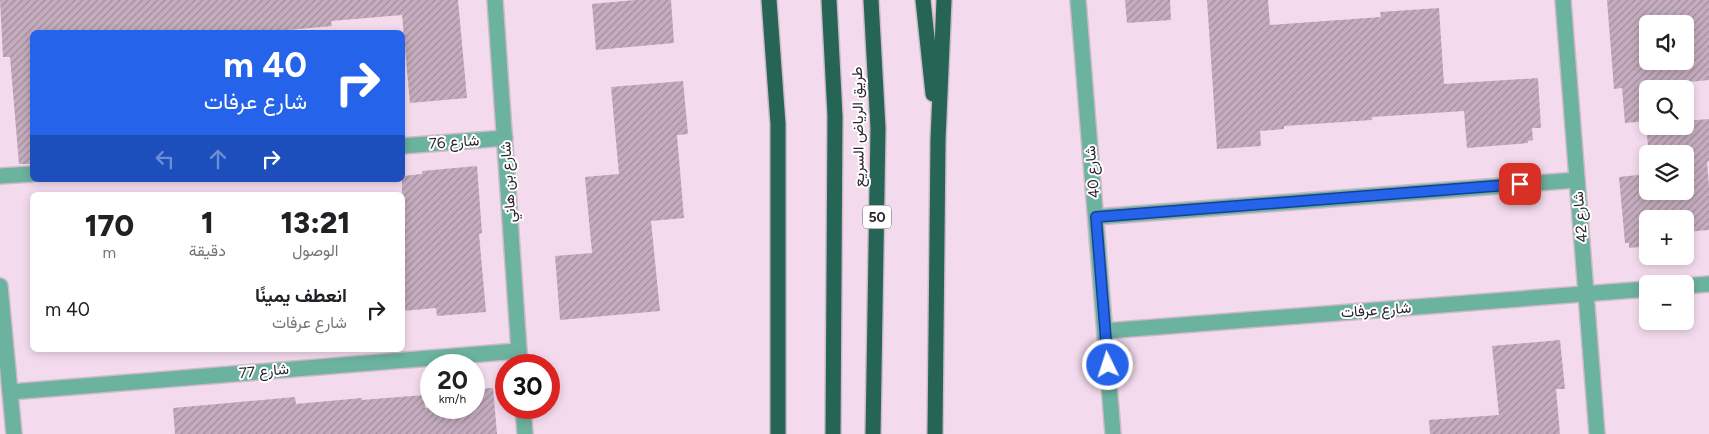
<!DOCTYPE html>
<html lang="ar">
<head>
<meta charset="utf-8">
<style>
	body { margin:0; font-family:Figtree,Vazirmatn,sans-serif; background:#f2f2f2; color:#202124; direction:rtl; height:100vh; display:flex; flex-direction:column; font-size:19px; white-space:nowrap }
	* { box-sizing:border-box; margin:0 }
	p { font-size:16px; color:#757577 }
	.icon { flex:none; width:28px; height:28px; fill:none; stroke:currentColor; stroke-width:2; stroke-linecap:round; stroke-linejoin:round }
	.map { position:relative; flex:1; overflow:hidden; direction:ltr }
	.details { position:absolute; left:30px; top:192px; width:375px; height:160px; display:flex; flex-direction:column; background:#fff; border-radius:8px; box-shadow:0 2px 8px #0003; direction:rtl }
	.details>* { flex:none }
	.guide { position:absolute; left:30px; top:30px; width:375px; height:152px; border-radius:8px; box-shadow:0 2px 8px #0003; direction:rtl; background:#2563eb; color:#fff; overflow:hidden }
	.buttons { position:absolute; left:1639px; top:15px; display:grid; gap:10px }
	.buttons a { display:grid; place-items:center; width:55px; height:55px; border-radius:8px; background:#fff; box-shadow:0 2px 8px #0003; font-size:25px }
	.speed { position:absolute; left:420px; top:354px; display:flex; gap:10px; font-size:25px; font-weight:700; text-align:center }
	.speed>* { display:grid; place-content:center; width:65px; height:65px; border-radius:50%; background:#fff; box-shadow:0 2px 8px #0003; line-height:1 }
	.speed small { font-size:12px; font-weight:400 }
	.speed .limit { border:8px solid #d22; background:#fff; color:#111 }
	.pin { position:absolute; display:grid; place-items:center; width:42px; height:42px; color:#fff; margin:-21px; border-radius:10px; box-shadow:0 2px 8px #0006 }
	.me { position:absolute; width:55px; margin:-28px; rotate:356deg; stroke-linejoin:round; filter:drop-shadow(0 0 4px #0008) }
	.turn { display:flex; align-items:center; gap:18px; height:105px; padding:0 15px; font-size:22px }
	.turn .icon { width:65px; height:65px; stroke-width:2.5 }
	.turn b { display:block; font-size:35px; line-height:42px }
	.lanes { display:flex; align-items:center; height:48px; padding:0 15px; background:#0003; justify-content:center; gap:25px; direction:ltr }
	.lanes .off { opacity:.35 }
	.eta { display:flex; justify-content:space-evenly; align-items:center; height:85px; text-align:center }
	.eta b { font-size:30px; font-weight:800; line-height:35px }
	ul { padding:0; list-style:none }
	li { display:flex; align-items:center; gap:15px; height:65px; padding:0 15px }
	li div { flex:1 }
	li b { display:block; font-size:19px }
	li em { font-style:normal }
	.map>svg:first-child { display:block }
	.building { fill:url(#building-hatch); fill-rule:evenodd }
	.lines { fill:none; stroke-linecap:round; stroke-linejoin:round }
	.street-casing { stroke:#cfbaca; stroke-width:18 }
	.highway-casing { stroke:#cfbaca; stroke-width:18 }
	.street { stroke:#6bb29f; stroke-width:15 }
	.highway { stroke:#266556; stroke-width:15 }
	.route-casing { stroke:#184099; stroke-width:12 }
	.route { stroke:#2563eb; stroke-width:9 }
	.labels { text-anchor:middle; stroke-width:4; stroke-linejoin:round; paint-order:stroke }
	.shield { fill:#fff; stroke:#6c666b; stroke-width:1 }
	.shield-label { font-size:14px; font-weight:bold; fill:#2d242b }
	.street-label { font-size:15px; fill:#2d242b; stroke:#fff }
</style>
</head>
<body>
<div class="map">
<svg width="1709" height="434" viewBox="0 0 1709 434">
	<defs>
		<pattern id="building-hatch" width="6" height="6" patternUnits="userSpaceOnUse" patternTransform="scale(1.25)"><rect width="6" height="6" fill="#c5adbf"/><path d="M-1 1l2-2M0 6l6-6M5 7l2-2" fill="none" stroke="#a08d9b"/></pattern>
	</defs>
	<rect width="100%" height="100%" fill="#f3dbed"/>
	<g class="building">
		<polygon points="0,0 458,0 467,98 410,103 402,15 331,21 332,26 266,32 200,32 200,31 181,32 32,32 32,164 19,164 10,57 3,57"/>
		<polygon points="635,0 671,0 674,43 596,50 592,4"/>
		<polygon points="1125,0 1170,0 1171,20 1127,23"/>
		<polygon points="1207,0 1268,0 1270,25 1381,17 1380,12 1439,8 1444,84 1538,78 1541,128 1532,128 1533,140 1528,141 1528,143 1467,148 1464,111 1372,117 1372,120 1284,126 1284,129 1260,131 1261,146 1217,149"/>
		<path d="M1607 0H1709V80L1648 86V121L1625 123 1622 88 1614 89ZM1648 24H1685V61H1648Z"/>
		<polygon points="683,81 688,134 677,135 684,218 651,221 660,311 560,320 555,256 592,253 585,177 619,174 611,87"/>
		<polygon points="1709,119 1709,161 1707,162 1709,187 1709,230 1685,232 1685,219 1648,219 1648,246 1629,248 1629,243 1625,243 1619,177 1648,174 1648,191 1685,191 1685,154 1649,154 1646,126 1685,126 1685,121"/>
		<polygon points="477,166 482,233 479,234 486,312 437,316 436,308 402,311 402,176 422,174 422,171"/>
		<polygon points="1560,340 1565,389 1556,389 1560,434 1430,434 1429,420 1499,415 1492,346"/>
		<polygon points="493,388 497,434 175,434 173,408 295,397 296,404 362,398 362,400 424,395 425,408 474,408 474,389"/>
	</g>
	<g class="lines">
		<g class="street-casing">
			<g id="street">
				<polyline points="495,0 520,365"/>
				<polyline points="1078,0 1113,434"/>
				<polyline points="1563,0 1597,434"/>
				<polyline points="402,146 505,138"/>
				<polyline points="0,176 32,174"/>
				<polyline points="1096,217 1577,180"/>
				<polyline points="0,286 14,434"/>
				<polyline points="1685,286 1709,284"/>
				<polyline points="1105,331 1648,289"/>
				<polyline points="10,392 518,351"/>
				<polyline points="523,408 525,434"/>
			</g>
		</g>
		<g class="highway-casing">
			<g id="highway">
				<polyline points="769,0 778,124 778,434"/>
				<polyline points="829,0 835,116 833,434"/>
				<polyline points="871,0 878,128 873,434"/>
				<polyline points="923,0 933,94"/>
				<polyline points="935,434 938,140 944,0"/>
			</g>
		</g>
		<use href="#street" class="street"/>
		<use href="#highway" class="highway"/>
	</g>
	<g class="lines">
		<g class="route-casing">
			<polyline id="route" points="1108,365 1096,217 1520,184"/>
		</g>
		<use href="#route" class="route"/>
	</g>
	<g class="labels">
		<rect class="shield" x="863" y="205.5" width="28" height="23" rx="4"/>
		<g class="shield-label">
			<text x="877" y="222">50</text>
		</g>
		<g class="street-label">
			<text transform="translate(858 127) rotate(-91)" y="5">طريق الرياض السريع</text>
			<text transform="translate(454 142) rotate(-4)" y="5">شارع 76</text>
			<text transform="translate(1092 172) rotate(-95)" y="5">شارع 40</text>
			<text transform="translate(508 182) rotate(-94)" y="5">شارع بن هاني</text>
			<text transform="translate(1580 217) rotate(-95)" y="5">شارع 42</text>
			<text transform="translate(1376 310) rotate(-4)" y="5">شارع عرفات</text>
			<text transform="translate(264 371) rotate(-5)" y="5">شارع 77</text>
		</g>
	</g>
</svg>
<div class="buttons">
<a><svg class="icon" aria-label="sound" viewBox="0 0 24 24"><path d="M4 9h4l5-4v14l-5-4H4zM17 9q2 3 0 6"/></svg></a>
<a><svg class="icon" aria-label="search" viewBox="0 0 24 24"><circle cx="10" cy="10" r="6"/><path d="M15 15l6 6"/></svg></a>
<a><svg class="icon" aria-label="layers" viewBox="0 0 24 24"><path d="M12 4l9 5-9 5-9-5zM3 14l9 5 9-5"/></svg></a>
<a>+</a>
<a>−</a>
</div>
<div class="speed"><div>20<small>km/h</small></div><div class="limit">30</div></div>
<div class="pin" style="left:1520px;top:184px;background:#d93025"><svg class="icon" aria-label="arrive" viewBox="0 0 24 24"><path d="M6 21V4h12l-3 4 3 4H6"/></svg></div>
<svg class="me" style="left:1108px;top:365px" viewBox="-20 -20 40 40"><circle r="17" fill="#2563eb" stroke="#fff" stroke-width="3"/><path d="M0-11L8 9 0 5-8 9z" fill="#fff"/></svg>
<div class="guide">
<div class="turn"><svg class="icon" aria-label="right" viewBox="0 0 24 24"><path d="M7 20v-9h11M14 6l5 5-5 5"/></svg><div><b>40 m</b>شارع عرفات</div></div>
<div class="lanes"><svg class="icon off" aria-label="left" viewBox="0 0 24 24"><path d="M17 20v-9H6M10 6l-5 5 5 5"/></svg><svg class="icon off" aria-label="ahead" viewBox="0 0 24 24"><path d="M12 20V5M6 11l6-6 6 6"/></svg><svg class="icon" aria-label="right" viewBox="0 0 24 24"><path d="M7 20v-9h11M14 6l5 5-5 5"/></svg></div>
</div>
<section class="details">
<div class="eta">
<div><b>13:21</b><p>الوصول</p></div>
<div><b>1</b><p>دقيقة</p></div>
<div><b>170</b><p>m</p></div>
</div>
<ul>
<li><svg class="icon" aria-label="right" viewBox="0 0 24 24"><path d="M7 20v-9h11M14 6l5 5-5 5"/></svg><div><b>انعطف يمينًا</b><p>شارع عرفات</p></div><em>40 m</em></li>
</ul>
</section>
</div>
</body>
</html>
